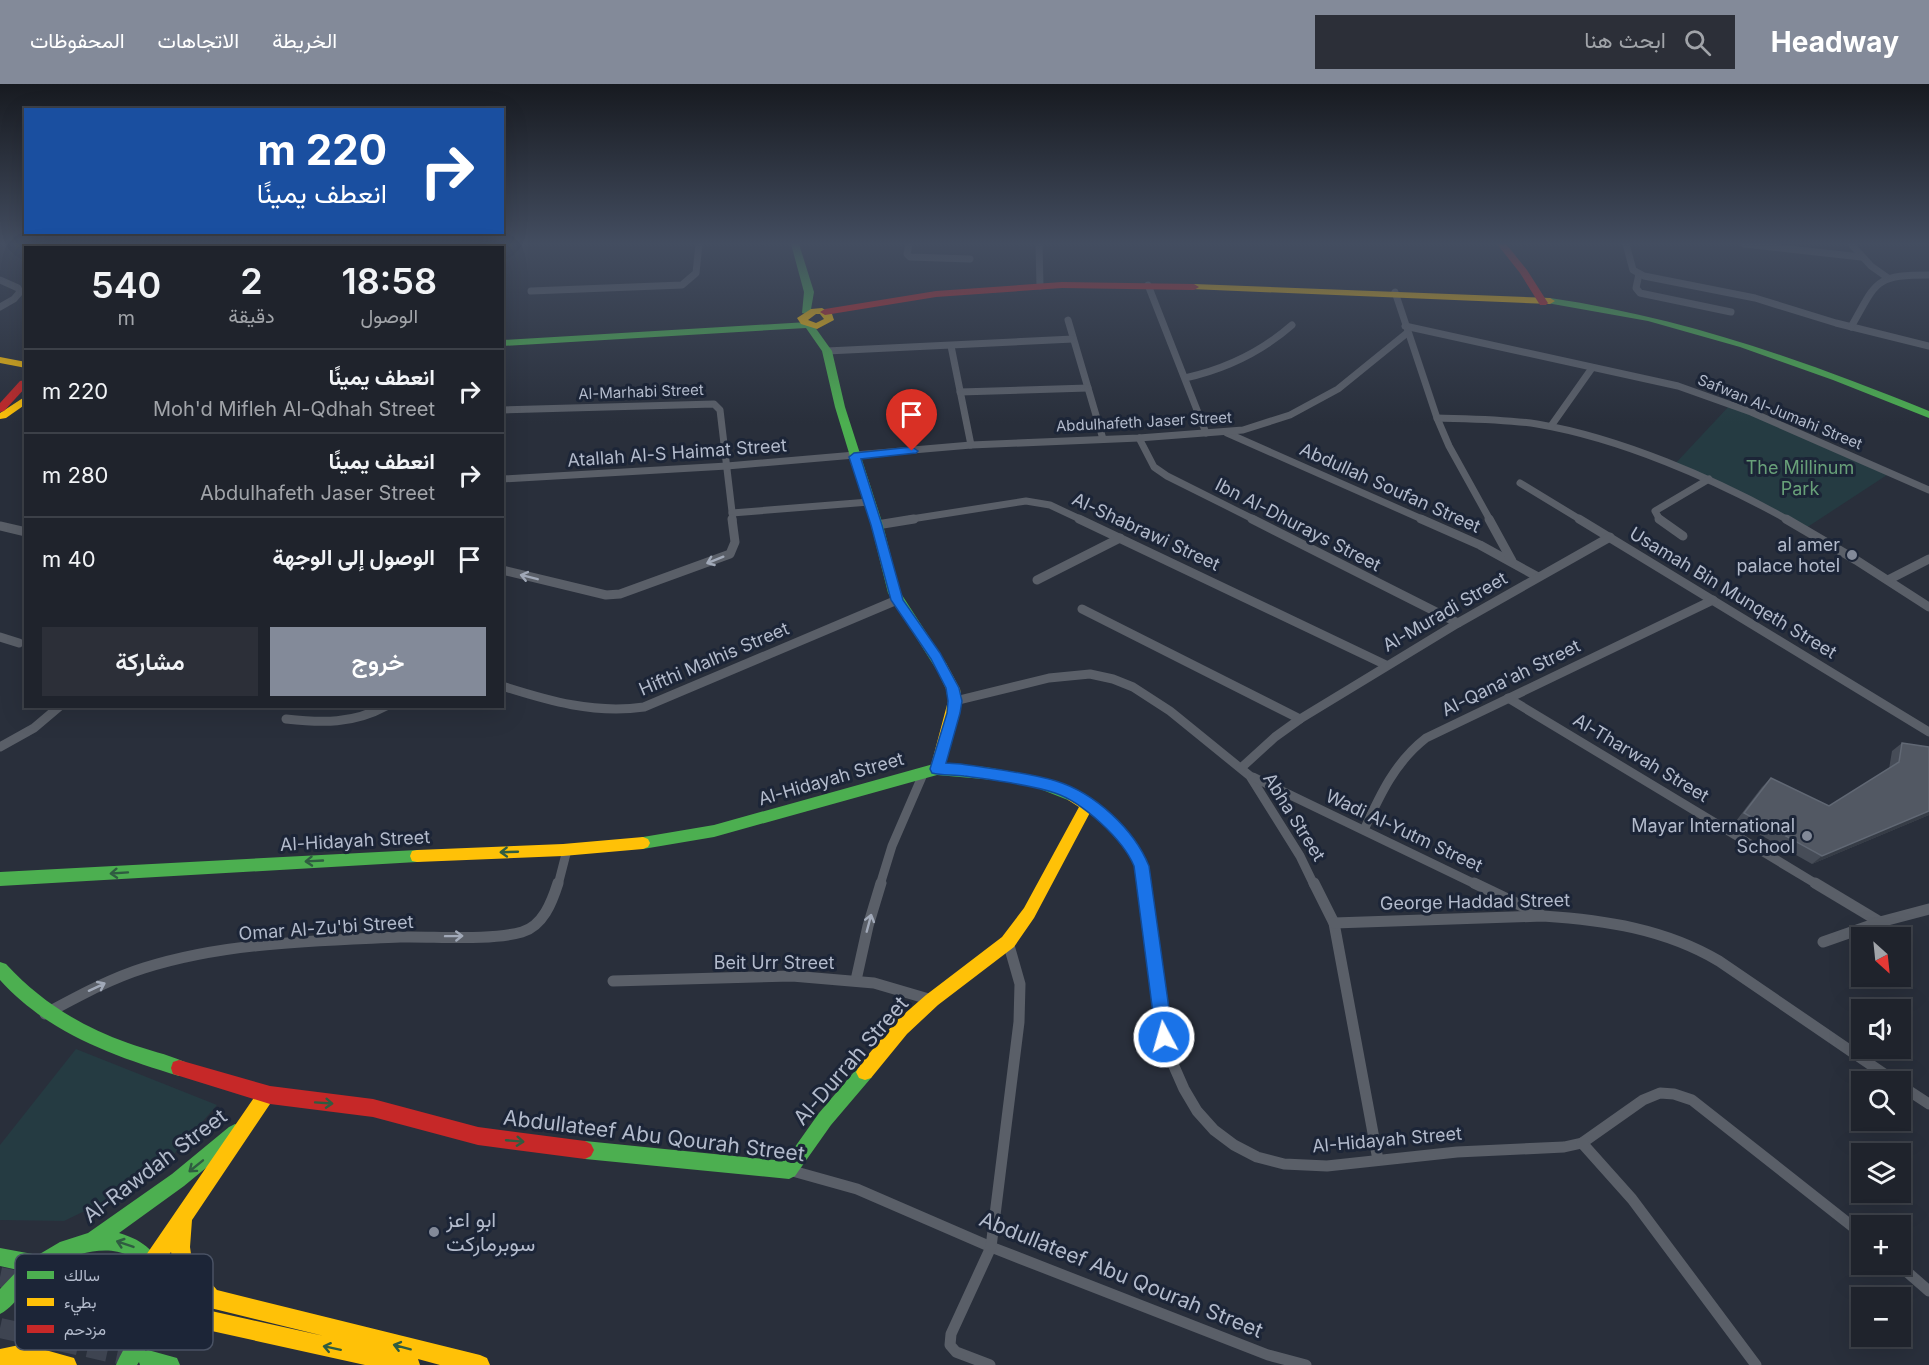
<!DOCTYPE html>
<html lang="ar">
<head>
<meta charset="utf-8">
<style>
	body { margin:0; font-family:Inter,Vazirmatn,sans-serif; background:#2c2f38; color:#f1f3f6; direction:rtl; height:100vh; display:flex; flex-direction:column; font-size:22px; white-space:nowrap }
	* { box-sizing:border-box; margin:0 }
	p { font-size:20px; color:#a1a4a9 }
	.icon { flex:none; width:33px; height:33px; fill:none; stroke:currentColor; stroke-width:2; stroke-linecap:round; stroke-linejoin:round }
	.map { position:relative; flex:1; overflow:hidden; direction:ltr }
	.drawer { position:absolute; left:24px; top:162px; width:480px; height:462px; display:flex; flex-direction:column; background:#1f232c; border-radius:0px; box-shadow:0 6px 24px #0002,0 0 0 2px #3c4048; direction:rtl }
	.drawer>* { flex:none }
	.top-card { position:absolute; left:24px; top:24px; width:480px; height:126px; border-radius:0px; box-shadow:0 6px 24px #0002,0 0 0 2px #3c4048; direction:rtl; background:#1a4fa0; color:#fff; overflow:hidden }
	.needle { width:39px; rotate:153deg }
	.tools { position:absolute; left:1851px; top:843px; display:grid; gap:12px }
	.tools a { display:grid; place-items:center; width:60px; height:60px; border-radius:0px; background:#1f232c; box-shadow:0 6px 24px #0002,0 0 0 2px #3c4048; font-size:30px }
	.pin { position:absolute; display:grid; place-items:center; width:51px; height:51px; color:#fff; margin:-62px -26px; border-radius:50% 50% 50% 0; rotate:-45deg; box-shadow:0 0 6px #0007 }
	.pin .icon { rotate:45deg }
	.me { position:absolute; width:66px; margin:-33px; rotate:354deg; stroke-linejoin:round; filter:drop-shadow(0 0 4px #0008) }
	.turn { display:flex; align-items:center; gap:21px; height:126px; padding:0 18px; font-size:27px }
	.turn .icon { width:78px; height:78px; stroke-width:2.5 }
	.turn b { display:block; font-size:42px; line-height:51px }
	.eta { display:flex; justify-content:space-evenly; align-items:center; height:102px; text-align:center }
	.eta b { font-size:36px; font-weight:600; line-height:42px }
	.action { display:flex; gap:12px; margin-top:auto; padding:12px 18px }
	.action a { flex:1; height:69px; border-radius:0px; background:#838a99; color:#fff; font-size:24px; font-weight:600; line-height:69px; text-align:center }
	.action a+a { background:#2c2f38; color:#f1f3f6 }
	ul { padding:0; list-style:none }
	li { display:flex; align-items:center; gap:18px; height:84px; padding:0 18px; border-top:2px solid #3c4048 }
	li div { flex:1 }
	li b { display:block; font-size:22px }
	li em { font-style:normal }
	header { display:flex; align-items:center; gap:36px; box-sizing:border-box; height:84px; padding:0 30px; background:#838a99; color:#fff }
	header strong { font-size:28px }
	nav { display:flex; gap:33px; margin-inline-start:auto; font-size:21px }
	.search { width:420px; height:54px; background:#2c2f38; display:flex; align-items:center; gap:15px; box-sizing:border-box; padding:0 21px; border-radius:0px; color:#a1a4a9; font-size:22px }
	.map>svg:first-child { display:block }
	.green { fill:#253b42 }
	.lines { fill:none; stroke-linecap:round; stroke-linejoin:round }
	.primary-tunnel { stroke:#3e4451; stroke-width:20; stroke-dasharray:20 10; stroke-linecap:butt }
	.street-far2 { stroke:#5a5f68; stroke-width:7 }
	.street-far1 { stroke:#5a5f68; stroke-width:9 }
	.street { stroke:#5a5f68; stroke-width:11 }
	.fast { fill:#4caf50; fill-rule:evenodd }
	.slow { fill:#ffc107; fill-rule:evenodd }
	.jam { fill:#c62828; fill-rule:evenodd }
	.wall { fill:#464c57 }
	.shaded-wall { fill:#363c46 }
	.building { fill:#525863; stroke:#616874; stroke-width:1.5 }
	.oneway { stroke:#a1a9b8 }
	.oneway2 { stroke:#2f5c41 }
	.route { fill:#1a73e8; stroke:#114b97; stroke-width:1.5 }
	.poi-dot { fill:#838a99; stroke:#1c2537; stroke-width:2 }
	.labels { text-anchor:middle; stroke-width:6; stroke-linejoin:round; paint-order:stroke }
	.far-street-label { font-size:15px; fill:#b3bbcc; stroke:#1c2537 }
	.street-label { font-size:18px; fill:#b3bbcc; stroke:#1c2537 }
	.park-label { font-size:18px; fill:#68a079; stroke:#1c2537 }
	.poi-label { font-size:18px; fill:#b3bbcc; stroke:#1c2537; text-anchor:end }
	.near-street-label { font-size:21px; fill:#b3bbcc; stroke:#1c2537 }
	.near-poi-label { font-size:21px; fill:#b3bbcc; stroke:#1c2537; text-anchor:start }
	.key { fill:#1c2537; stroke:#495264; stroke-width:1.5 }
	.key-label { font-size:16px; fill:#b3bbcc }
</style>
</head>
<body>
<header>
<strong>Headway</strong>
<div class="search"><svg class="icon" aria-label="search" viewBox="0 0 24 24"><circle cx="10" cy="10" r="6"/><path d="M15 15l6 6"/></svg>ابحث هنا</div>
<nav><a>الخريطة</a><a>الاتجاهات</a><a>المحفوظات</a></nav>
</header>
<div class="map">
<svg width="1929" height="1281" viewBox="0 0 1929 1281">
	<rect width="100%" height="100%" fill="#292f3b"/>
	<g class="green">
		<polygon points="1731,320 1890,389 1806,444 1674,381"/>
		<polygon points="76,965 217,1021 153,1094 64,1137 0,1136 0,1061"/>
	</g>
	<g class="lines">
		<g class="primary-tunnel">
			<polyline points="0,1193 189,1232"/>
			<polyline points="0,1244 141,1275"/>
		</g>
		<g class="street-far2">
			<polyline points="909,160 907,170 910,173 970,175"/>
			<polyline points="1039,160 1040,202"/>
			<polyline points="1626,160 1633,186 1644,192 1755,214 1836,239 1929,262"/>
			<polyline points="1744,160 1861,173"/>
			<polyline points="1851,160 1871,182 1888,194"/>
			<polyline points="143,164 147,160"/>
			<polyline points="263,164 264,160"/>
			<polyline points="431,164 435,160"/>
			<polyline points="1639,190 1636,204 1640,209 1731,228"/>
			<polyline points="0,196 18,204 20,208 14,215 0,223"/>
			<polyline points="1148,201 1206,349"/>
			<polyline points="531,207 682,201 696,189 699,160"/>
			<polyline points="1395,208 1437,334 1449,362 1490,436"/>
			<polyline points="1068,236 1103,355"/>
			<polyline points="1405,242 1678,302 1751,328 1929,406"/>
			<path d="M1851 243C1877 198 1873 191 1929 191"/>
			<polyline points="951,262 971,361"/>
			<polyline points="827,267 1073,255"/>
			<path d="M1185 294C1226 285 1260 269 1292 241"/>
			<polyline points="960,308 1088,304"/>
			<polyline points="502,326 714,320 720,326 733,436"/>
			<path d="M1437 334C1470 335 1504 335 1537 340 1620 354 1715 395 1788 436"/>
			<polyline points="1551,342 1592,284"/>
			<polyline points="1227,349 1424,436"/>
			<polyline points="1139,354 1154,383 1167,392 1255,436"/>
			<polyline points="502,395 727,382 971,361 1139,354 1243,346 1290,331 1338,305 1407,249"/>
			<polyline points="1520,399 1581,436"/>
			<polyline points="732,429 869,418"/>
			<polyline points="905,436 1026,417 1050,421 1082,436"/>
			<polyline points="1660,436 1655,427 1709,395"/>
		</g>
		<g class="street-far1">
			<polyline points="1079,435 1386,581"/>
			<polyline points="1252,435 1458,539"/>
			<polyline points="1421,435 1480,461 1538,493"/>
			<polyline points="1489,435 1512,477"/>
			<polyline points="1579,435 1929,648"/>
			<polyline points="1659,435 1683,452"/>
			<polyline points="1786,435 1856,476 1929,523"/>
			<polyline points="877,441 914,435"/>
			<polyline points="0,442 26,448"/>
			<polyline points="502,486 606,511 620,510 730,470 735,458 732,435"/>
			<polyline points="1037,496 1120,454"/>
			<polyline points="1888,496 1929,475"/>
			<polyline points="1082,525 1300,635"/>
			<polyline points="0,553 19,559"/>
			<path d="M502 602C549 617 594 630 644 623L897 516"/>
			<polyline points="1508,614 1818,801"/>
			<polyline points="955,617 1049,594 1090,590 1113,595 1133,603 1170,627 1250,692 1300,772 1314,801"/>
			<path d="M286 635C322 639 353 640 386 622"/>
			<polyline points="0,663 34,644 60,622"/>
			<polyline points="1241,684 1275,653 1300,635 1458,539 1610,453"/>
			<polyline points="1253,693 1477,801"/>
			<path d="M1087 721C1117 744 1139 761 1145 801"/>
			<path d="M1364 746C1380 711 1395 678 1426 654L1713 516"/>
			<polyline points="558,801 567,766"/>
			<polyline points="880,801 892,762 924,688"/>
		</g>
		<g class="street">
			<polyline points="1144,799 1165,953 1173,980 1184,1005 1197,1027 1214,1046 1234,1061 1257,1073 1284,1080 1327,1082 1457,1068 1564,1063 1582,1059 1643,1016 1660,1009 1674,1010 1692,1016 1862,1150"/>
			<polyline points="1314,799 1334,839 1378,1076"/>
			<polyline points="1474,799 1541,831"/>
			<polyline points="1815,799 1880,838"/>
			<path d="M1334 839 1543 832C1605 836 1665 845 1719 877L1896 998"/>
			<polyline points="1823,858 1880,838 1929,825"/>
			<polyline points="856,896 868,842 881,799"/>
			<polyline points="613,897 792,892 874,899 932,916"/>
			<path d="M45 930C77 913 109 895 144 884 226 858 314 857 400 853 434 852 490 857 522 848 543 842 552 818 558 799"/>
			<polyline points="1900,1001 1929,1020"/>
			<polyline points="1582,1059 1632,1115 1756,1281"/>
			<polyline points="789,1086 857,1105 991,1163 1268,1271 1306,1281"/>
			<polyline points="1898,1180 1929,1207"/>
			<polyline points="990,1281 956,1268 950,1261 951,1250 991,1163 1019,938 1020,900 1008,858"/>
		</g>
		<g class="fast">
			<polygon points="791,160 799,160 814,208 810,231 802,229 804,208"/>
			<path d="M1550 214C1685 234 1803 276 1929 327V334L1833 296 1740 263 1648 237 1547 219 1545 217Z"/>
			<polygon points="808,238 812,239 832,267 845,323 883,441 900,508 946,579 947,582 946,585 936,585 888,509 871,441 835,323 822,267 806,244 502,262 502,256"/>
			<path d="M937 679C986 681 1032 689 1078 708L1080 712 1078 716 1073 718 1040 705 1006 697 937 691 714 753 643 765 638 763 636 759 638 755 643 753 714 741Z"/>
			<polygon points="417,766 422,767 424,772 422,777 417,778 0,802 0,788"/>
			<path d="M0 878 6 880C40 917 80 942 128 959 147 966 167 970 185 978L187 984 185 990 179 992C113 972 48 949 0 896Z"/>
			<polygon points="865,980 871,982 874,988 871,994 831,1041 795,1092 789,1095 585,1075 579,1072 576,1066 579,1060 585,1057 785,1077 819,1029 859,982"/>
			<path d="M235 1040 241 1043 244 1049 241 1055 184 1102 119 1149C182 1167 168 1222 145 1267L148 1266 177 1274 180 1281H140L139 1278 137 1281H116C126 1258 142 1239 145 1213 152 1155 90 1160 56 1181 44 1189 33 1198 23 1208 16 1216 10 1225 0 1230V1205L18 1186 0 1182V1164L38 1171 60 1158 88 1149 172 1090 229 1043Z"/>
		</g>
		<g class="slow">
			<polygon points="1194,200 1550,214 1555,217 1550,220 1191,205 1191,201"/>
			<path d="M811 225 822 224 832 230 834 236 817 245 801 240 797 234ZM816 230H820L824 235 816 239 808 236Z"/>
			<polygon points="0,273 26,278 26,284 0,279"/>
			<polygon points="26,312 26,320 6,334 0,335 0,329"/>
			<polygon points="941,577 946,579 960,605 962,617 944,685 942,689 932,689 930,685 948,617 946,605 935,582"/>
			<polygon points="1073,706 1092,717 1094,721 1034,834 1014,863 938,921 907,950 871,994 865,996 859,994 856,988 859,982 895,938 926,911 1002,853 1024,824 1079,723 1068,716 1066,712 1068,708"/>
			<polygon points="643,753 648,755 650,759 648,763 643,765 563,772 417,778 412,777 410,772 412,767 417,766 563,760"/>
			<path d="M266 1002 272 1005 275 1011 272 1017 192 1136 190 1163 192 1177 217 1206 480 1271 487 1274 490 1281H440L418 1275 420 1281H365L189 1242 182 1239 179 1232 182 1225 189 1222 324 1252 194 1220 148 1202 145 1195 148 1189 144 1188 142 1181 144 1174 260 1005ZM171 1168 174 1181 181 1196 158 1187Z"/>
			<polygon points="24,1260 74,1274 77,1281 0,1281 0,1265"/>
		</g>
		<g class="jam">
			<polygon points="1497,160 1506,160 1527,186 1548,219 1546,221 1540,221 1520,189"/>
			<polygon points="1062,198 1194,200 1199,203 1194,206 1062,204 936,213 825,231 820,228 825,225 936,207"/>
			<polygon points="26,296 26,303 4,327 0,328 0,319 20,297"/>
			<polygon points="179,976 270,1002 373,1015 478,1043 585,1057 591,1060 594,1066 591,1072 585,1075 478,1061 373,1033 270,1020 173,990 171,984 173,978"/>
		</g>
	</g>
	<polygon class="wall" points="1902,659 1929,663 1929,731 1812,780 1736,737 1762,703 1771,694 1829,722 1889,685 1892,667"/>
	<polygon class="shaded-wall" points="1929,727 1929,731 1812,780 1822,772"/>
	<polygon class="building" points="1902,659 1929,663 1929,727 1822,772 1744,729 1771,694 1829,722 1899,678"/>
	<defs><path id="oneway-shaft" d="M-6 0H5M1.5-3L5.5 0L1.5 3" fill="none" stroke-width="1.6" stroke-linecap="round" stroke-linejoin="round" transform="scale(1.5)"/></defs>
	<g class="oneway">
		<use href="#oneway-shaft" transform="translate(715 476) rotate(158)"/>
		<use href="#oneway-shaft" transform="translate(529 493) rotate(-166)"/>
		<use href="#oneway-shaft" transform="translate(869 839) rotate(-75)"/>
		<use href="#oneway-shaft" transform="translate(454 852) rotate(-1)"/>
		<use href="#oneway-shaft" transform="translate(97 903) rotate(-25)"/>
	</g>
	<g class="oneway2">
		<use href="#oneway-shaft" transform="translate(509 768) rotate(178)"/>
		<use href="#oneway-shaft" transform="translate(314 777) rotate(177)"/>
		<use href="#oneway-shaft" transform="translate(119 789) rotate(176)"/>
		<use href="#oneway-shaft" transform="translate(324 1019) rotate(4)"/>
		<use href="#oneway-shaft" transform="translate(515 1057) rotate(5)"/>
		<use href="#oneway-shaft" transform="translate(196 1082) rotate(141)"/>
		<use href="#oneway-shaft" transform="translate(125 1160) rotate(-161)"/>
		<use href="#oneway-shaft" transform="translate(402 1263) rotate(-165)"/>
		<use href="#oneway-shaft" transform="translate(332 1264) rotate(-168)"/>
	</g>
	<linearGradient id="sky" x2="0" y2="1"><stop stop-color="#171a20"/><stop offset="0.47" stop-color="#434d60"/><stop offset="1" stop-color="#434d60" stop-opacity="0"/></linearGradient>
	<rect width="1929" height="339" fill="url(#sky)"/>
	<path class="route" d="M912 363 918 367 916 369 861 375 882 441 903 516 940 569 959 604 962 617 960 629 946 679 961 680C992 685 1026 688 1056 697 1095 709 1134 745 1149 782L1173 953 1170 958 1164 961 1158 958 1156 953 1134 782C1123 755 1082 718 1055 709 1028 700 992 696 964 692 954 690 943 692 932 689L930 685 947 629 948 617 946 604 931 575 891 516 871 441 849 373 854 369Z"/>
	<g class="poi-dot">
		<circle cx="1852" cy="471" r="6"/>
		<circle cx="1807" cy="752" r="6"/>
		<circle cx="434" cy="1148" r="6"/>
	</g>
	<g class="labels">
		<g class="far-street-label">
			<text transform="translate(641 308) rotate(-2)" y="5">Al-Marhabi Street</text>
			<text transform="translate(1780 328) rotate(22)" y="5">Safwan Al-Jumahi Street</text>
			<text transform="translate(1144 338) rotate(-3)" y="5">Abdulhafeth Jaser Street</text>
		</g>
		<g class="street-label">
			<text transform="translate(677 369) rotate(-4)" y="6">Atallah Al-S Haimat Street</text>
			<text transform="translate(1390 404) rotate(24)" y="6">Abdullah Soufan Street</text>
			<text transform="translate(1298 441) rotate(27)" y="6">Ibn Al-Dhurays Street</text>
			<text transform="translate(1146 448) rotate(25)" y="6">Al-Shabrawi Street</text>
			<text transform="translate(1733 509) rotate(31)" y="6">Usamah Bin Munqeth Street</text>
			<text transform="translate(1445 528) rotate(-30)" y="6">Al-Muradi Street</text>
			<text transform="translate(714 575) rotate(-23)" y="6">Hifthi Malhis Street</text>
			<text transform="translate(1511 594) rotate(-26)" y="6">Al-Qana'ah Street</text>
			<text transform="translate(1641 674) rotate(31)" y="6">Al-Tharwah Street</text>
			<text transform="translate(831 695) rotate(-16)" y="6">Al-Hidayah Street</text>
			<text transform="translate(1294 733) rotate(58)" y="6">Abha Street</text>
			<text transform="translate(1404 747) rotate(25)" y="6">Wadi Al-Yutm Street</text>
			<text transform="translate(355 757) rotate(-3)" y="6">Al-Hidayah Street</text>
			<text transform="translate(1475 818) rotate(-1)" y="6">George Haddad Street</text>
			<text transform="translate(326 844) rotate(-4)" y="6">Omar Al-Zu'bi Street</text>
			<text x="774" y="885">Beit Urr Street</text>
			<text transform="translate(1387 1056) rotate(-5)" y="6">Al-Hidayah Street</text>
		</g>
		<g class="park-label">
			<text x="1800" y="390">The Millinum<tspan x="1800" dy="21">Park</tspan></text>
		</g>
		<g class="poi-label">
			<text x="1840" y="467">al amer<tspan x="1840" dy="21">palace hotel</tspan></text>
			<text x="1795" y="748">Mayar International<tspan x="1795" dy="21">School</tspan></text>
		</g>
		<g class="near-street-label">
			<text transform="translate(851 977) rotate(-49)" y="7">Al-Durrah Street</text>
			<text transform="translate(654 1052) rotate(7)" y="7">Abdullateef Abu Qourah Street</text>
			<text transform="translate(155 1082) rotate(-37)" y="7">Al-Rawdah Street</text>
			<text transform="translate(1121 1191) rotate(22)" y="7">Abdullateef Abu Qourah Street</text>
		</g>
		<g class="near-poi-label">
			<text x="446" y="1143">ابو اعز<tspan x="446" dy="24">سوبرماركت</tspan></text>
		</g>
	</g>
	<rect x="15" y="1170" width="198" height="96" rx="9" class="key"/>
	<rect x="27" y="1187" width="27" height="8" fill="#4caf50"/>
	<rect x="27" y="1214" width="27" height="8" fill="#ffc107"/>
	<rect x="27" y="1241" width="27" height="8" fill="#c62828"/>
	<g class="key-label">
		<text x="64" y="1197">سالك</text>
		<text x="64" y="1224">بطيء</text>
		<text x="64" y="1251">مزدحم</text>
	</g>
</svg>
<div class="tools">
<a><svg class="needle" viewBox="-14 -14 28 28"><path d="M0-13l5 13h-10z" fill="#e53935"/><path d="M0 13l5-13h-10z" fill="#a1a4a9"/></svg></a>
<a><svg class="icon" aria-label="sound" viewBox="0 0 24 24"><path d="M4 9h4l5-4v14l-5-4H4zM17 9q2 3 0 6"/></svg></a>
<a><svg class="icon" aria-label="search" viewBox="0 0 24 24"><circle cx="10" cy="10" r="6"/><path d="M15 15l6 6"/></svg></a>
<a><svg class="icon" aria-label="layers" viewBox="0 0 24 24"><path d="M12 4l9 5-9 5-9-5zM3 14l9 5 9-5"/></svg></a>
<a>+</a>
<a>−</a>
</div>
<div class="pin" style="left:912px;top:367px;background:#d93025"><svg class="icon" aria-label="arrive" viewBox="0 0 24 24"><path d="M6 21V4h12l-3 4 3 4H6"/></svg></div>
<svg class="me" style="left:1164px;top:953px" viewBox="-20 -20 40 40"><circle r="17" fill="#1a73e8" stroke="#fff" stroke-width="3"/><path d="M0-11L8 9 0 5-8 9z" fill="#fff"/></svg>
<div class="top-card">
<div class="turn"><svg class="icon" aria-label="right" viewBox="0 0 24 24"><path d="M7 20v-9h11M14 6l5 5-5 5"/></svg><div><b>220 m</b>انعطف يمينًا</div></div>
</div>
<section class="drawer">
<div class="eta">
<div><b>18:58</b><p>الوصول</p></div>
<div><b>2</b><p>دقيقة</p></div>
<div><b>540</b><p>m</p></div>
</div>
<ul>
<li><svg class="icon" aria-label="right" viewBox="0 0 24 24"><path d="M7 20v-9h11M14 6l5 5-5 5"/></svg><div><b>انعطف يمينًا</b><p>Moh'd Mifleh Al-Qdhah Street</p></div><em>220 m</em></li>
<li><svg class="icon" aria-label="right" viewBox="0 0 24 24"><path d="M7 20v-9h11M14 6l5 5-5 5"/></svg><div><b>انعطف يمينًا</b><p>Abdulhafeth Jaser Street</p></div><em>280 m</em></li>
<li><svg class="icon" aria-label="arrive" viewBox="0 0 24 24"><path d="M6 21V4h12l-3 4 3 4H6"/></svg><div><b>الوصول إلى الوجهة</b></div><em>40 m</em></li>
</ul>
<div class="action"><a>خروج</a><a>مشاركة</a></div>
</section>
</div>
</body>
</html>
